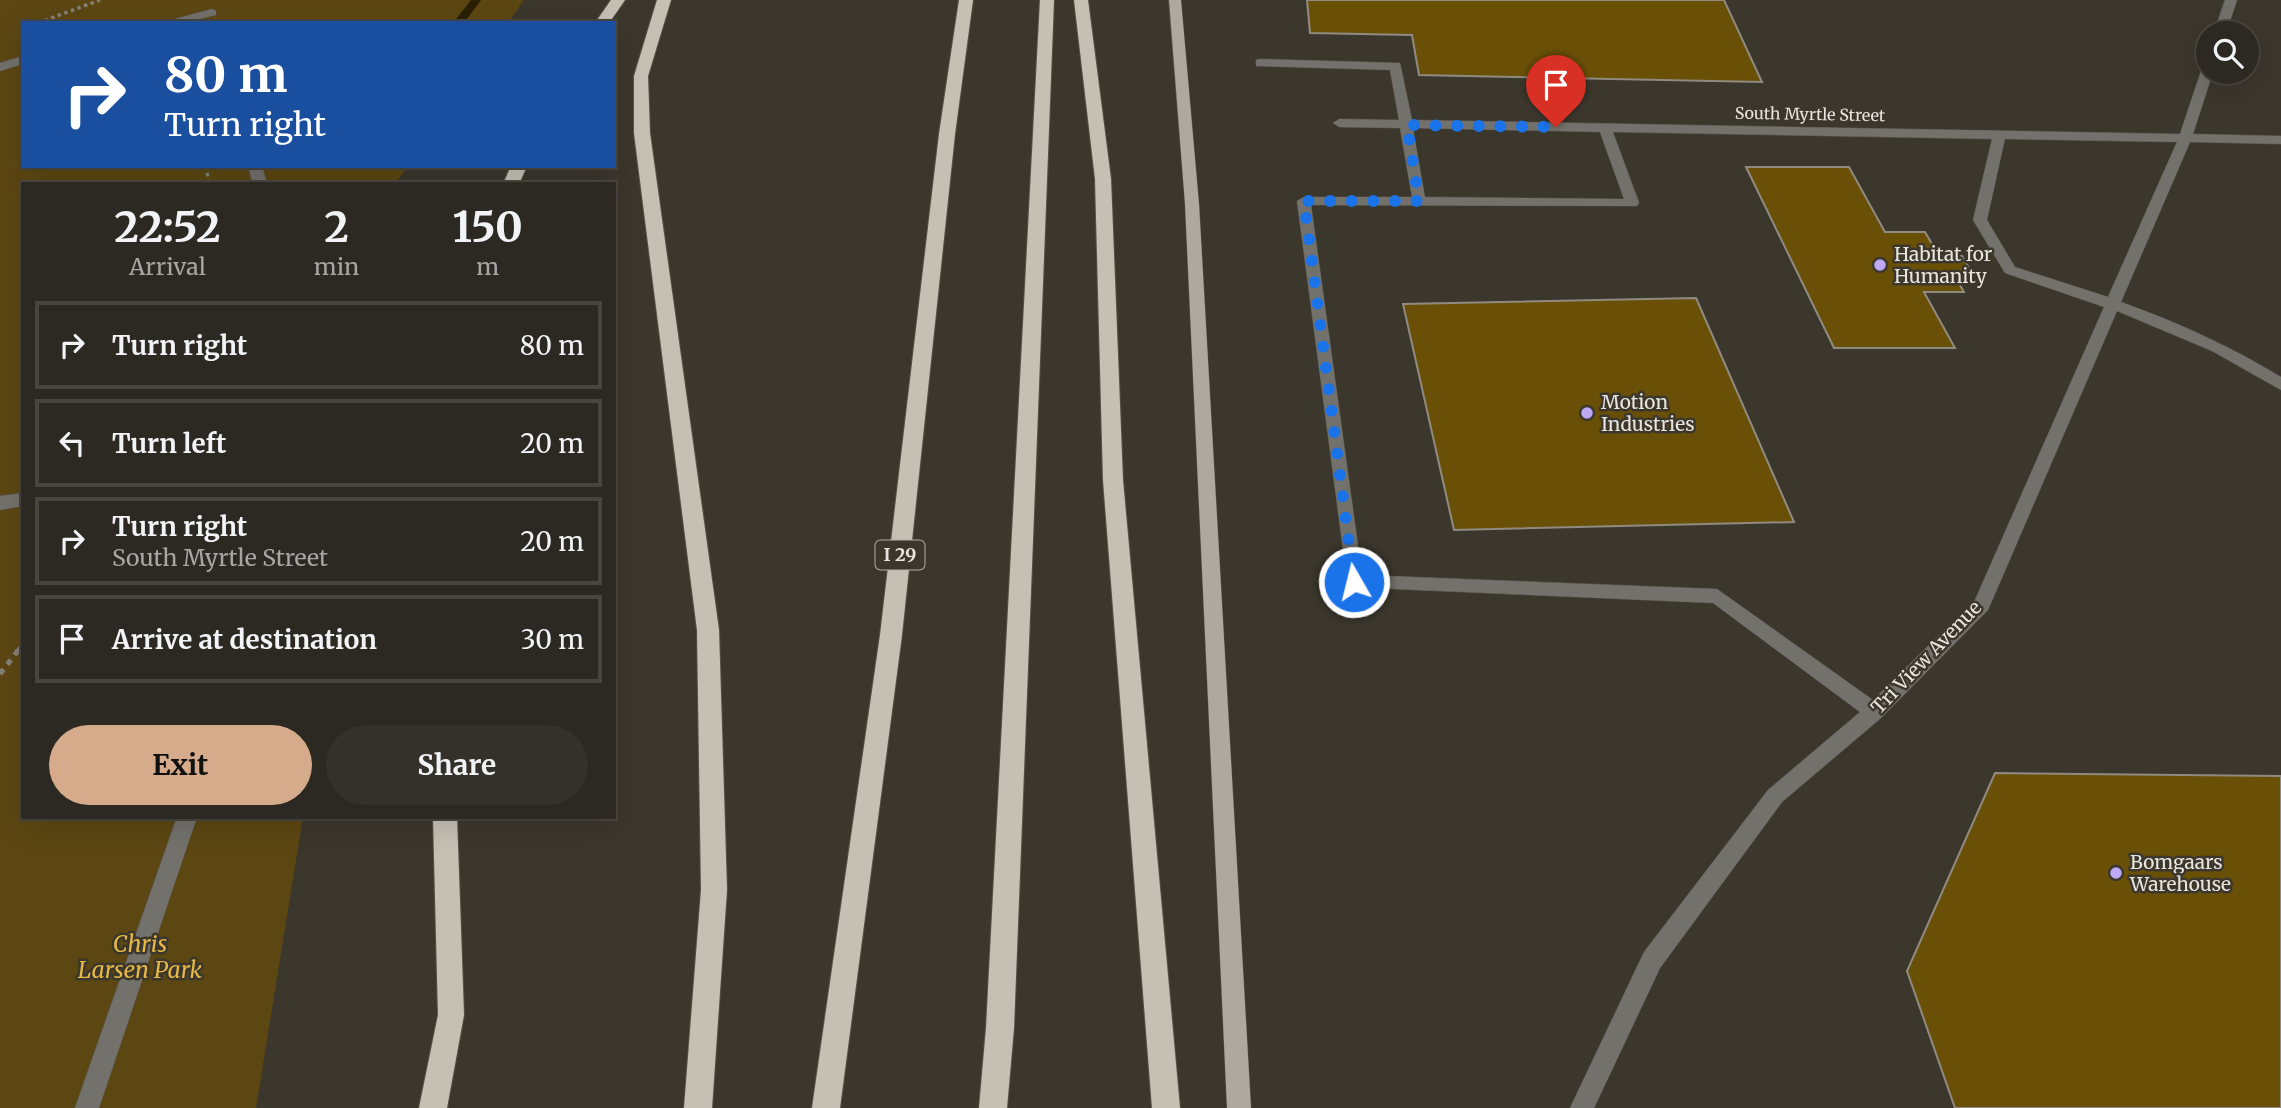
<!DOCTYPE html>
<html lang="en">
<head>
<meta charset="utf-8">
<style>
	body { margin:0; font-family:Merriweather,serif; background:#34312a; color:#f1f3f6; height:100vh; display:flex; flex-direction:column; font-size:26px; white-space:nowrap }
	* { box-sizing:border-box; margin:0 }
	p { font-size:23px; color:#a6a6a5 }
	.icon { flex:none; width:38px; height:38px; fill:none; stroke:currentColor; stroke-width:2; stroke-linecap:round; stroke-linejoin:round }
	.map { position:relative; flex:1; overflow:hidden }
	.drawer { position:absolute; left:21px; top:182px; width:595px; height:637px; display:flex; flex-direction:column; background:#2c2922; border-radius:0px; box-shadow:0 7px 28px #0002,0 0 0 2px #484540 }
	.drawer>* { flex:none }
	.guide { position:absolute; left:21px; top:21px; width:595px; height:147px; border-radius:0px; box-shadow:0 7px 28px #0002,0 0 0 2px #484540; background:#1a4fa0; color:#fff; overflow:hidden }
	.buttons { position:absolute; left:2196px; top:21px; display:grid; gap:14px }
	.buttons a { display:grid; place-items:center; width:63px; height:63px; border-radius:50%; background:#2c2922; box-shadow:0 7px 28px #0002,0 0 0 2px #484540; font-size:35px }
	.pin { position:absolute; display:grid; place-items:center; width:60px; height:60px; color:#fff; margin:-72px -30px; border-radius:50% 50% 50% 0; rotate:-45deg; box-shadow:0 0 7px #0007 }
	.pin .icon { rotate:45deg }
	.me { position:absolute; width:77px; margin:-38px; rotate:352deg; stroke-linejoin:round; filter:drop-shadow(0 0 5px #0008) }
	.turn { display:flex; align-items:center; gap:24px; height:147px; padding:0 28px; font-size:32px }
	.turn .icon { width:91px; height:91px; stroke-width:2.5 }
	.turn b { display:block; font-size:49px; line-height:60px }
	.eta { display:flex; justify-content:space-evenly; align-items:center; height:119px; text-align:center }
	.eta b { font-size:42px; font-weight:700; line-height:49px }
	.primary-button { display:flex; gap:14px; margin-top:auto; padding:14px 28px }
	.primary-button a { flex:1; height:80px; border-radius:42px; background:#d6ab8b; color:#111; font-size:28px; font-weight:700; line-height:80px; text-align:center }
	.primary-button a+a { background:#34312a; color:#f1f3f6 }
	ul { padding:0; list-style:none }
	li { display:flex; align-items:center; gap:21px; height:88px; margin:0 14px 10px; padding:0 14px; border:4px solid #484540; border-radius:0px }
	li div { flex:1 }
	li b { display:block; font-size:26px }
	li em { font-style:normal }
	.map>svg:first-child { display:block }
	.green { fill:#5c4713 }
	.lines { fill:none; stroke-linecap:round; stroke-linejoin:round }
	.stream { fill:#2a1f04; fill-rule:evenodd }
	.building { fill:#6a5007; stroke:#908b80; stroke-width:2 }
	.minor-casing { stroke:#575349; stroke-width:1 }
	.major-casing { stroke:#575349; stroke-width:1 }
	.highway-casing { stroke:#575349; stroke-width:2 }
	.path-far2 { stroke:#848078; stroke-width:3.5; stroke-dasharray:3.5 3.5; stroke-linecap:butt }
	.path-far1 { stroke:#848078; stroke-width:4.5; stroke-dasharray:5 5; stroke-linecap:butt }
	.path { stroke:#848078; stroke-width:5; stroke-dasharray:6 6; stroke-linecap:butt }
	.minor { fill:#73716c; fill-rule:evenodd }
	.major { fill:#aea9a0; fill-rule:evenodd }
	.highway { fill:#c5c0b4; fill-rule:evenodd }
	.route { stroke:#1a73e8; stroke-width:12; stroke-dasharray:0 21.6 }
	.poi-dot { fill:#bea9f5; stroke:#3b372d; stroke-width:2.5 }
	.labels { text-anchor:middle; stroke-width:5; stroke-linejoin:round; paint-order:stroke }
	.far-street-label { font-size:16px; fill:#e8e5df; stroke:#3b372d }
	.shield { fill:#3b372d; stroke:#b4b1aa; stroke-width:2 }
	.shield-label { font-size:18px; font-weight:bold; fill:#e8e5df }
	.poi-label { font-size:19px; fill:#e8e5df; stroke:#3b372d; text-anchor:start }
	.street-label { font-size:19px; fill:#e8e5df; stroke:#3b372d }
	.near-park-label { font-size:23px; font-style:italic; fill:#e7b843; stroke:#3b372d }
</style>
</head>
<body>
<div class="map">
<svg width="2281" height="1108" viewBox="0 0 2281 1108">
	<rect width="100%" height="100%" fill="#3b372d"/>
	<polygon class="green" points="0,0 524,0 508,23 23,23 23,166 408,166 395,184 23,184 23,817 303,817 256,1108 0,1108"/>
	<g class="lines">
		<polygon class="stream" points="471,0 481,0 464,23 453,23"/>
	</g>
	<g class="building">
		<polygon points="1307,0 1724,0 1762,82 1419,75 1412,35 1310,33"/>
		<polygon points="1746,167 1849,167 1885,232 1925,232 1939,256 1962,256 1972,273 1953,273 1964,292 1924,292 1955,348 1834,348"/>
		<polygon points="1696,298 1794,522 1454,530 1403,304"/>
		<polygon points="1995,773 2281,776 2281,1108 1955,1108 1907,971"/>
	</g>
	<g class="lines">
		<g class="minor-casing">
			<g id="minor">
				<polygon points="2225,0 2237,0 2226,33 2214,33"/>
				<polygon points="212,9 216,11 216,15 183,23 160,23"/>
				<polygon points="23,56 23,64 0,71 0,63"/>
				<path d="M1260 59 1400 63 1412 120 2180 134 2202 68 2208 64V72H2213L2193 134 2281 136V144L2190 142 2121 302C2177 322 2230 346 2281 377V390L2212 351 2117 311 1988 610 1881 718 1782 802 1660 968 1594 1108H1570L1644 952 1768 790 1860 712 1713 603 1348 587 1297 201 1304 197H1412L1400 128 1339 127 1333 123 1339 119 1399 120 1390 70 1256 66V60ZM1413 128 1600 132 1624 199 1425 197ZM1613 132 1992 139 1973 220 2005 273 2104 307 1975 600 1873 700 1717 589 1362 575 1311 205 1637 206 1639 203ZM2005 139 2177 142 2108 297 2015 267 1987 220Z"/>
				<polygon points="248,166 262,166 267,184 253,184"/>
				<polygon points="23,493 23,506 0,510 0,496"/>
				<polygon points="177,817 197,817 99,1108 75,1108"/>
			</g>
		</g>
		<g class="major-casing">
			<polygon id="major" points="1169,0 1181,0 1199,204 1251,1108 1227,1108 1185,204"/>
		</g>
		<g class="highway-casing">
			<g id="highway">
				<polygon points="611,0 625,0 609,23 595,23"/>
				<polygon points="657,0 671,0 648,76 650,133 719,630 727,890 712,1108 684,1108 701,890 697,630 634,133 634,76"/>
				<polygon points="959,0 973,0 955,134 902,635 840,1108 812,1108 880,635 939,134"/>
				<polygon points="1040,0 1054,0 1014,1028 1007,1108 979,1108 986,1028"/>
				<polygon points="1074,0 1088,0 1111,179 1123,480 1180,1108 1152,1108 1103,480 1095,179"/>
				<polygon points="511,166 527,166 519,184 503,184"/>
				<polygon points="433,817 457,817 464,1015 447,1108 419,1108 438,1015"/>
			</g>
		</g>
		<g class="path-far2">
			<polyline points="38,23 100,0"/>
			<polyline points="206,166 209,184"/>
		</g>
		<polyline class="path-far1" points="18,651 23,644"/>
		<polyline class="path" points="0,674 19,649"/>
		<use href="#minor" class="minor"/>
		<use href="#major" class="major"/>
		<use href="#highway" class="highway"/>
	</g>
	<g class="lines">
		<polyline class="route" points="1354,582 1304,201 1419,201 1407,125 1556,127"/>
	</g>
	<g class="poi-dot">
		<circle cx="1880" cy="265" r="7"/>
		<circle cx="1587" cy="413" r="7"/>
		<circle cx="2116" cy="873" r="7"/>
	</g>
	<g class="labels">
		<g class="far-street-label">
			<text transform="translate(1810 114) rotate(1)" y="6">South Myrtle Street</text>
		</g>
		<rect class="shield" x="875.5" y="540.5" width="49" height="29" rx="5"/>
		<g class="shield-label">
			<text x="900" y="561">I 29</text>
		</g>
		<g class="poi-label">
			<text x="1894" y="261">Habitat for<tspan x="1894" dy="22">Humanity</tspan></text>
			<text x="1601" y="409">Motion<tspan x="1601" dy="22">Industries</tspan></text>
			<text x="2130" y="869">Bomgaars<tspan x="2130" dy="22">Warehouse</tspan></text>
		</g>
		<g class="street-label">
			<text transform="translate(1926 657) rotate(-46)" y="7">Tri View Avenue</text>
		</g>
		<g class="near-park-label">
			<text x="140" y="952">Chris<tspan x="140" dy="26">Larsen Park</tspan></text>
		</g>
	</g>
</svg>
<div class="buttons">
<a><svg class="icon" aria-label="search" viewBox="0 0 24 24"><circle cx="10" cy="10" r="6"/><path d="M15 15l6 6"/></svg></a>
</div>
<div class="pin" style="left:1556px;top:127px;background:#d93025"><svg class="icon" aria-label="arrive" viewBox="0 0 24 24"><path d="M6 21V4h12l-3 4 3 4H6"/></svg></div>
<svg class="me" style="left:1354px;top:582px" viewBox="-20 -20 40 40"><circle r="17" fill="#1a73e8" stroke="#fff" stroke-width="3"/><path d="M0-11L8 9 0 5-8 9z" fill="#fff"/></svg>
<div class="guide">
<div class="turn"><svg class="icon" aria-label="right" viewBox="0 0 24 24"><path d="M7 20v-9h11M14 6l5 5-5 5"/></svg><div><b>80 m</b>Turn right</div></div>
</div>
<section class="drawer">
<div class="eta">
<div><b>22:52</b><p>Arrival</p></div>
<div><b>2</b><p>min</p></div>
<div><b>150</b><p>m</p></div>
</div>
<ul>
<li><svg class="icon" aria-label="right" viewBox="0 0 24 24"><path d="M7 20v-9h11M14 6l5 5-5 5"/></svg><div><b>Turn right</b></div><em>80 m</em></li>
<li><svg class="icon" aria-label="left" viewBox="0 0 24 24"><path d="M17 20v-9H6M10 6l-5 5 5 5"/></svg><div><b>Turn left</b></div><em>20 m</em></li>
<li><svg class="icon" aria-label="right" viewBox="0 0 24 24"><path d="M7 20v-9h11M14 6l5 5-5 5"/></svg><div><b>Turn right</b><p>South Myrtle Street</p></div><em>20 m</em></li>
<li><svg class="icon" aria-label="arrive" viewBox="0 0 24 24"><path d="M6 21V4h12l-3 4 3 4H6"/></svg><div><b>Arrive at destination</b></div><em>30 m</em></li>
</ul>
<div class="primary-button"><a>Exit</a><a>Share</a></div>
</section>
</div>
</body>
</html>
